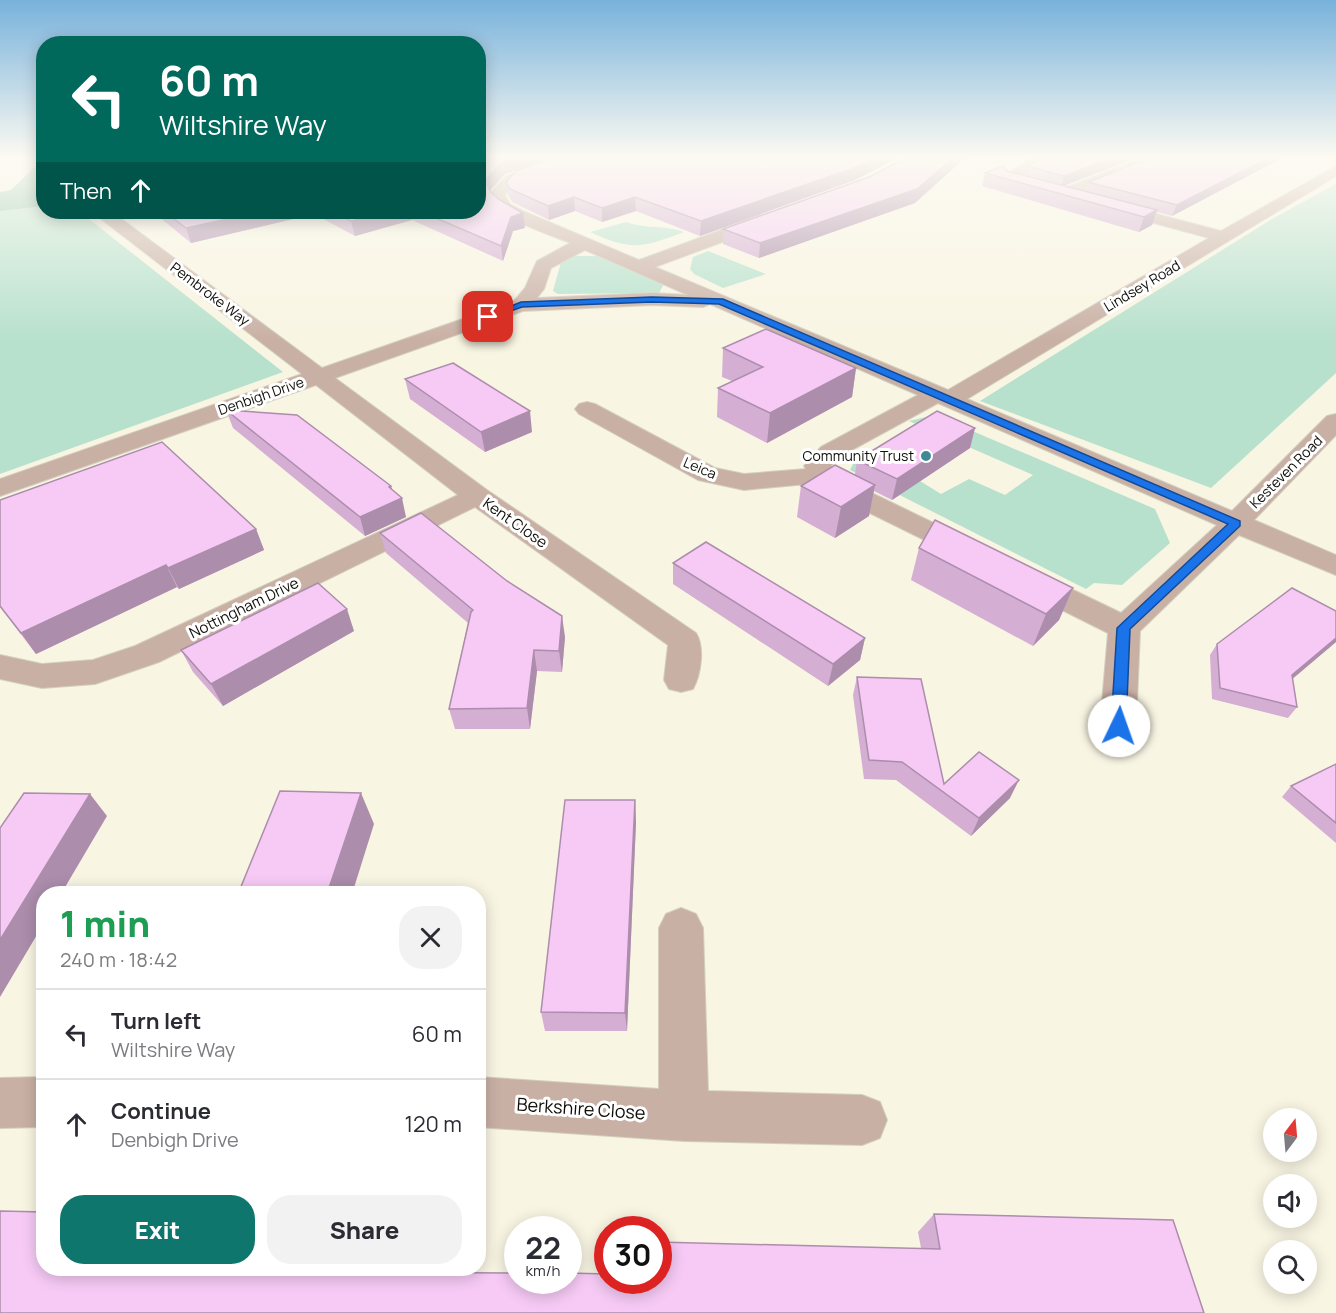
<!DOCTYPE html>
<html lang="en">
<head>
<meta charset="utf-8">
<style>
	body { margin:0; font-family:Manrope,sans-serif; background:#f2f2f3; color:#2b2b33; height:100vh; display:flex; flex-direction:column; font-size:22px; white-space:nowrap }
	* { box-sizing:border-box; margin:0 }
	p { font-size:20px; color:#7c7c81 }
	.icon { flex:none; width:33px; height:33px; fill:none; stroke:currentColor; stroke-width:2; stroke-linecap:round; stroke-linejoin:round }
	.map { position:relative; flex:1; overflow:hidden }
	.sheet { position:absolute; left:36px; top:886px; width:450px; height:390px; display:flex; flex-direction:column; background:#fff; border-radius:24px; box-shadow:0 3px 15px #0003 }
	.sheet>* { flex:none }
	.banner { position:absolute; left:36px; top:36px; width:450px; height:183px; border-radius:24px; box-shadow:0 3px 15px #0003; background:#00695c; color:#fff; overflow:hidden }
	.needle { width:39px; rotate:16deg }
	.fabs { position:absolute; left:1263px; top:1108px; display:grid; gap:12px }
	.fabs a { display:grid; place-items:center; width:54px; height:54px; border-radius:50%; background:#fff; box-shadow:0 3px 15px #0003; font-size:30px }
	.speed { position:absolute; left:504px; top:1216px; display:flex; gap:12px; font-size:30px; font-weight:700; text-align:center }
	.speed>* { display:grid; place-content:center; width:78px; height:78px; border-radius:50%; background:#fff; box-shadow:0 3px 15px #0003; line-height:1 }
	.speed small { font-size:15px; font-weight:400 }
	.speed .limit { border:9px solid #d22; background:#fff; color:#111 }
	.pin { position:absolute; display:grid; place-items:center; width:51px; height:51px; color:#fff; margin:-26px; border-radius:12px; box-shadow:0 3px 9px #0006 }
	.me { position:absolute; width:66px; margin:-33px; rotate:3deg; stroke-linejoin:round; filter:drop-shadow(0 0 4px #0008) }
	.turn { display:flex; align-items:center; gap:21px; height:126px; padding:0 24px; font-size:27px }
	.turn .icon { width:78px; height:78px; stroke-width:2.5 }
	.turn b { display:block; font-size:42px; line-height:51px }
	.then { display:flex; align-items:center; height:57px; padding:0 24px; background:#0003; gap:12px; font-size:22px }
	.round { display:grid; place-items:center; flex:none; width:63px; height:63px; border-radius:24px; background:#f2f2f3 }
	.head { display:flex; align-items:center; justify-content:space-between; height:102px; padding:0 24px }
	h1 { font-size:36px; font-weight:800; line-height:45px; color:#1e9e55 }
	.button { display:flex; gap:12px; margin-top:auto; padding:12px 24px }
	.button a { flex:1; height:69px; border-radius:24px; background:#0f766e; color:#fff; font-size:24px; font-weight:800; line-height:69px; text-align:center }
	.button a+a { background:#f2f2f3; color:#2b2b33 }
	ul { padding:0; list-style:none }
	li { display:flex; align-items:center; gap:18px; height:90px; padding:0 24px; border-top:2px solid #e1e1e2 }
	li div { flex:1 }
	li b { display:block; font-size:22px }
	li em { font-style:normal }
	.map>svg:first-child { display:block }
	.green { fill:#b7e1cd }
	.forest { fill:#87c2a7 }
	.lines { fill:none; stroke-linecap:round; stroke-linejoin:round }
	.minor-casing { stroke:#d3d0c0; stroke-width:2 }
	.minor { fill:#c9b0a5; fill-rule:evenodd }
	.wall { fill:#d4aed3 }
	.shaded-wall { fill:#ac8dac }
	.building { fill:#f6caf5; stroke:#ac8dac; stroke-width:1.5 }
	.route { fill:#1a73e8; stroke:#114b97; stroke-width:1.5 }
	.poi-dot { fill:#428794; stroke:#fff; stroke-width:2 }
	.labels { text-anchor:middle; stroke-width:6; stroke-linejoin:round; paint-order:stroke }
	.far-street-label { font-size:14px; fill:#0e0d07; stroke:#fff }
	.far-poi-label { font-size:14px; fill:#0e0d07; stroke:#fff; text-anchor:end }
	.street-label { font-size:15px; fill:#0e0d07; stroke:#fff }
	.near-street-label { font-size:18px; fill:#0e0d07; stroke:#fff }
</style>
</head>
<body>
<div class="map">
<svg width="1336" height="1313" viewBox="0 0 1336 1313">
	<rect width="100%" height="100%" fill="#f9f5e3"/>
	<g class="green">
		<polygon points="1336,184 1336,373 1211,488 980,401 1272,219"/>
		<polygon points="0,192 43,197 44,212 80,212 283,372 0,474"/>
		<path d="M626 222C646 229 665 225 684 232 642 248 632 251 590 232Z"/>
		<polygon points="708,251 766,274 723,288 694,274 690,269 693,257"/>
		<polygon points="572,256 598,256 664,284 659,293 558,294 553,291 561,262"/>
		<polygon points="935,415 1155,509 1170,543 1122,585 1094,583 1086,589 850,470 859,452 920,481 941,494 969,479 1005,495 1033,475 909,421"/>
	</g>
	<polygon class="forest" points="43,159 43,206 0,211 0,192 11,190"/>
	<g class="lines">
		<g class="minor-casing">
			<g id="minor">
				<path d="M555 158H574L572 161 516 182 505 195 510 204 523 211 639 260 759 216H771L773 220 771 224 655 267 948 390 1209 238 1057 197 1054 194 1057 191 1141 158H1160L1158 161 1077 193 1221 231 1336 166V176L967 399 1232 511 1327 416 1336 414V435L1254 520 1336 555V575L1239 535 1140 631 1136 726 1131 736 1118 740 1105 736 1100 726 1108 633 1018 588 1014 581 1018 574 1029 571 1040 574 1121 613 1217 525 938 403 839 457 831 466 843 479 979 545 984 551 979 557 969 560 959 557 825 491 818 483 744 490 698 480 579 414 575 409 579 404 587 402 595 404 715 468 744 474 806 469 804 466 821 447 918 395 710 304 703 307 652 305 523 311 335 378 487 490 696 633C705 647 701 675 693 689L681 692 669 689 664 680 668 645 475 507 159 662 95 684 42 688 0 679V655L42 664 93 660 135 646 458 495 316 385 0 496V479L302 374 96 215 94 212H112L322 368 514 301 525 288 537 261 570 243C547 233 497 220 489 195L506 176ZM585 250 688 295 652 293 537 298 544 289 551 268Z"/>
				<path d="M1032 158H1048L1019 177 1047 186 1050 189 1047 192C1034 195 1010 187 1002 177Z"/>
				<polygon points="681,908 696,914 703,928 708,1091 862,1095 880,1102 887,1120 880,1138 862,1145 684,1141 478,1127 478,1077 659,1089 659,928 666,914"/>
				<polygon points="44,1077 44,1127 0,1128 0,1078"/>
			</g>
		</g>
		<use href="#minor" class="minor"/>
	</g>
	<g class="wall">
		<polygon points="478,158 550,158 505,174 490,191 525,228 513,231 503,261 412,220 355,236 314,214 191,243 153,212 478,212"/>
		<polygon points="552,158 894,158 886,164 855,180 700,236 636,211 602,222 575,211 549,220 512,202 508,195 506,182"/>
		<polygon points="1040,158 1136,158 1063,186 1085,191 1088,182 1282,158 1172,216 1157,212 1152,225 1139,232 982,186 985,173 1007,171 1025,176 1027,166"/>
		<polygon points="900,161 915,203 759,258 723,244 723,229 869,177"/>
		<polygon points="723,348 856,368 852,397 767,443 717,417 718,388 732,381 722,377"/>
		<polygon points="405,379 532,432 485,452 410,399"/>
		<polygon points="226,410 391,486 392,490 406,517 365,536 233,428"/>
		<polygon points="975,428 970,448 892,500 874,491 869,516 835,538 797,517 801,486 855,475 857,460"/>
		<polygon points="0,500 256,529 264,550 179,589 177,587 36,654 0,607"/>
		<polygon points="380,533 565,637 562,672 537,671 530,729 455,729 449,709 468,623 386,553"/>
		<polygon points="919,548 1073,588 1059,620 1033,646 911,580"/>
		<polygon points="673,563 865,638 860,660 828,686 673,584"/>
		<polygon points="1336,611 1336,642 1292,679 1297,707 1288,718 1212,699 1210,655 1217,644"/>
		<polygon points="354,631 223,706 193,672 181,650"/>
		<polygon points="857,677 944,784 1010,798 971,836 896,780 864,779 853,695"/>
		<polygon points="1336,764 1336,843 1282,797 1291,786"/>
		<polygon points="635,800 636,822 627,1031 545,1031 541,1012"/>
		<polygon points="934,1214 1204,1313 0,1313 44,1269 183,1269 183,1271 608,1281 921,1248 918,1232"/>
	</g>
	<g class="shaded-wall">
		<polygon points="513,158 550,158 505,174 487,194 485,180 504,161"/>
		<polygon points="875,158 894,158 886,164 855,180 700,236 701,221"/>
		<polygon points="953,158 965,158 915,203 759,258 760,243"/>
		<polygon points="1113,158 1136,158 1061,187 1064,176"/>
		<polygon points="1268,158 1282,158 1172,216 1177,205"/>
		<polygon points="574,197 575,211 549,220 548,206"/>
		<polygon points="635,197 636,211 602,222 602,208"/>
		<polygon points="1157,210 1152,225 1139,232 1144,217"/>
		<polygon points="259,212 313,212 314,214 191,243 186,228"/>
		<polygon points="387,212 410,212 412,220 355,236 351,221"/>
		<polygon points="523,213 525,228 513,231 503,261 501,246 511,217"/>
		<polygon points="856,368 852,397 767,443 770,413"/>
		<polygon points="530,411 532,432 485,452 481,432"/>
		<polygon points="975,428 970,448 892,500 897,479"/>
		<polygon points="875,485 869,516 835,538 841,507"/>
		<polygon points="391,486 395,501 402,498 406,517 365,536 360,517 389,487"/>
		<polygon points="256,529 264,550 179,589 168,568"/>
		<polygon points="166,565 177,587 36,654 21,633"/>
		<polygon points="1073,588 1059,620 1033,646 1046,614"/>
		<polygon points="347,609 354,631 223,706 211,684"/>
		<polygon points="562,616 565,637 562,672 559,651"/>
		<polygon points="865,638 860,660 828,686 833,664"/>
		<polygon points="1336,638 1336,642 1284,686 1292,675"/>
		<polygon points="534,650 537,671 530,729 527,708"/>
		<polygon points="1019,780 1010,798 971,836 979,818"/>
		<polygon points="361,793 374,824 352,894 327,894"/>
		<polygon points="90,794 107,816 61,894 44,894 44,923 0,997 0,940"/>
		<polygon points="635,800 636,822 627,1031 625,1013"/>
		<polygon points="146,1269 183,1269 177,1287 145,1271"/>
	</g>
	<g class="building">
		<polygon points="478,158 513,158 504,161 485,180 490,191 498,199 523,213 511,217 501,246 422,212 478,212"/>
		<polygon points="552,158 875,158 857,167 701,221 635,197 602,208 574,197 548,206 510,189 506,182 516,171"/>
		<polygon points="904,158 953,158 917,189 760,243 723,229 869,177 900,161"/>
		<polygon points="1040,158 1113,158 1064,176 1027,166"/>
		<polygon points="1150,158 1268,158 1177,205 1088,182"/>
		<polygon points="1003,166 1007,171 1157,210 1144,217 985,173"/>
		<polygon points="165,212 259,212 186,228"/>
		<polygon points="333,212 387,212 351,221"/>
		<polygon points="766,329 856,368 770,413 718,388 763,367 723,348"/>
		<polygon points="453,363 530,411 481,432 405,379"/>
		<polygon points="226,410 297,415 391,486 389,487 402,498 360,517"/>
		<polygon points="937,411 975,428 897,479 857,460"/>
		<polygon points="162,442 256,529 168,568 166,565 21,633 0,606 0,500"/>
		<polygon points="835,465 875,485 841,507 801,486"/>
		<polygon points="421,513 507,581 562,616 559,651 534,650 527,708 449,709 471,612 473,610 380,533"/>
		<polygon points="935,520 1073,588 1046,614 919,548"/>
		<polygon points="706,542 865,638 833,664 673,563"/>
		<polygon points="318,583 347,609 211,684 181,650"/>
		<polygon points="1292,588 1336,611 1336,638 1292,675 1297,707 1220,688 1217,644"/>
		<polygon points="857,677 921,679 944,784 979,752 1019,780 979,818 902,762 869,760"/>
		<polygon points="1336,764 1336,823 1291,786"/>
		<polygon points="280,791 361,793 327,894 238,894"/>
		<polygon points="24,793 90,794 0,940 0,828"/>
		<polygon points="565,800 635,800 625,1013 541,1012"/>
		<polygon points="0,1211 44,1212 44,1269 146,1269 145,1271 518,1273 518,1281 568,1281 568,1273 608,1274 608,1281 658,1281 658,1242 940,1249 934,1214 1173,1220 1204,1313 0,1313"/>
	</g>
	<linearGradient id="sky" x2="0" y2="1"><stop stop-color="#78b2db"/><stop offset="0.46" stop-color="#fcfaf2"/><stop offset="1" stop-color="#fcfaf2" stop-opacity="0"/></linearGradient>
	<rect width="1336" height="341" fill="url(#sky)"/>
	<polygon class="route" points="652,297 723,299 1240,521 1240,526 1130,629 1126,726 1124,730 1113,730 1111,726 1117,628 1228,524 719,304 652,302 522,307 488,319 484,317 521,302"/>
	<circle class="poi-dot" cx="926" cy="456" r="6"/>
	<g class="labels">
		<g class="far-street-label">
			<text transform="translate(1142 286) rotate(-31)" y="5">Lindsey Road</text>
			<text transform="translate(210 294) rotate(37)" y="5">Pembroke Way</text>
			<text transform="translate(261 396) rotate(-19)" y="5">Denbigh Drive</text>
			<text transform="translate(700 468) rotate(23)" y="5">Leica</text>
			<text transform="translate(1286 472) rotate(-45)" y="5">Kesteven Road</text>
		</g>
		<g class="far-poi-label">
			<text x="914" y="461">Community Trust</text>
		</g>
		<g class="street-label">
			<text transform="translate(515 523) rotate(35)" y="5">Kent Close</text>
			<text transform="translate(244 608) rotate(-26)" y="5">Nottingham Drive</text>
		</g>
		<g class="near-street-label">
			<text transform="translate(581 1109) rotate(4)" y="6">Berkshire Close</text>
		</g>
	</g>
</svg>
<div class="fabs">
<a><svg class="needle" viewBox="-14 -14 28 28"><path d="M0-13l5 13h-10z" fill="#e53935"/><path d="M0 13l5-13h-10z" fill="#7c7c81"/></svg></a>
<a><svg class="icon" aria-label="sound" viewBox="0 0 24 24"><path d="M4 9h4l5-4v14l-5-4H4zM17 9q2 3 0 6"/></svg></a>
<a><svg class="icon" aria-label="search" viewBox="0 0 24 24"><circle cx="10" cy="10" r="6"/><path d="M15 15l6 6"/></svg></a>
</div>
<div class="speed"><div>22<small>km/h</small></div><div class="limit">30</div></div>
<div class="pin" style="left:488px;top:317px;background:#d93025"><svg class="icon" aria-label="arrive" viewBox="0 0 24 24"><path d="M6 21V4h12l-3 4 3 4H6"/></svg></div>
<svg class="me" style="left:1119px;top:726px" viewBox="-20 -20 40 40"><circle r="19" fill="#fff"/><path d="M0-13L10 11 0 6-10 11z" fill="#1a73e8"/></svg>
<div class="banner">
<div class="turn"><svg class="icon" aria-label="left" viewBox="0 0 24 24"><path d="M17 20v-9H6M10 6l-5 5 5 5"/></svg><div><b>60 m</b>Wiltshire Way</div></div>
<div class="then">Then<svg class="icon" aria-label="ahead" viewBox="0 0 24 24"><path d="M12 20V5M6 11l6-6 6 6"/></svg></div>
</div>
<section class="sheet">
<div class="head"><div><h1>1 min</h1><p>240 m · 18:42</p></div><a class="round"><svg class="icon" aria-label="close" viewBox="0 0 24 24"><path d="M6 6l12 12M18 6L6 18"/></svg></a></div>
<ul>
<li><svg class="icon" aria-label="left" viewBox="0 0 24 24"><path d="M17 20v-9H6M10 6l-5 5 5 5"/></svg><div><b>Turn left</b><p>Wiltshire Way</p></div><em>60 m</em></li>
<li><svg class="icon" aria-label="ahead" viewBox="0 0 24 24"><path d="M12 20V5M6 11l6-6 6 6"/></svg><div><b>Continue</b><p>Denbigh Drive</p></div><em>120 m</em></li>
</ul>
<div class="button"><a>Exit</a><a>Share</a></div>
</section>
</div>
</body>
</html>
